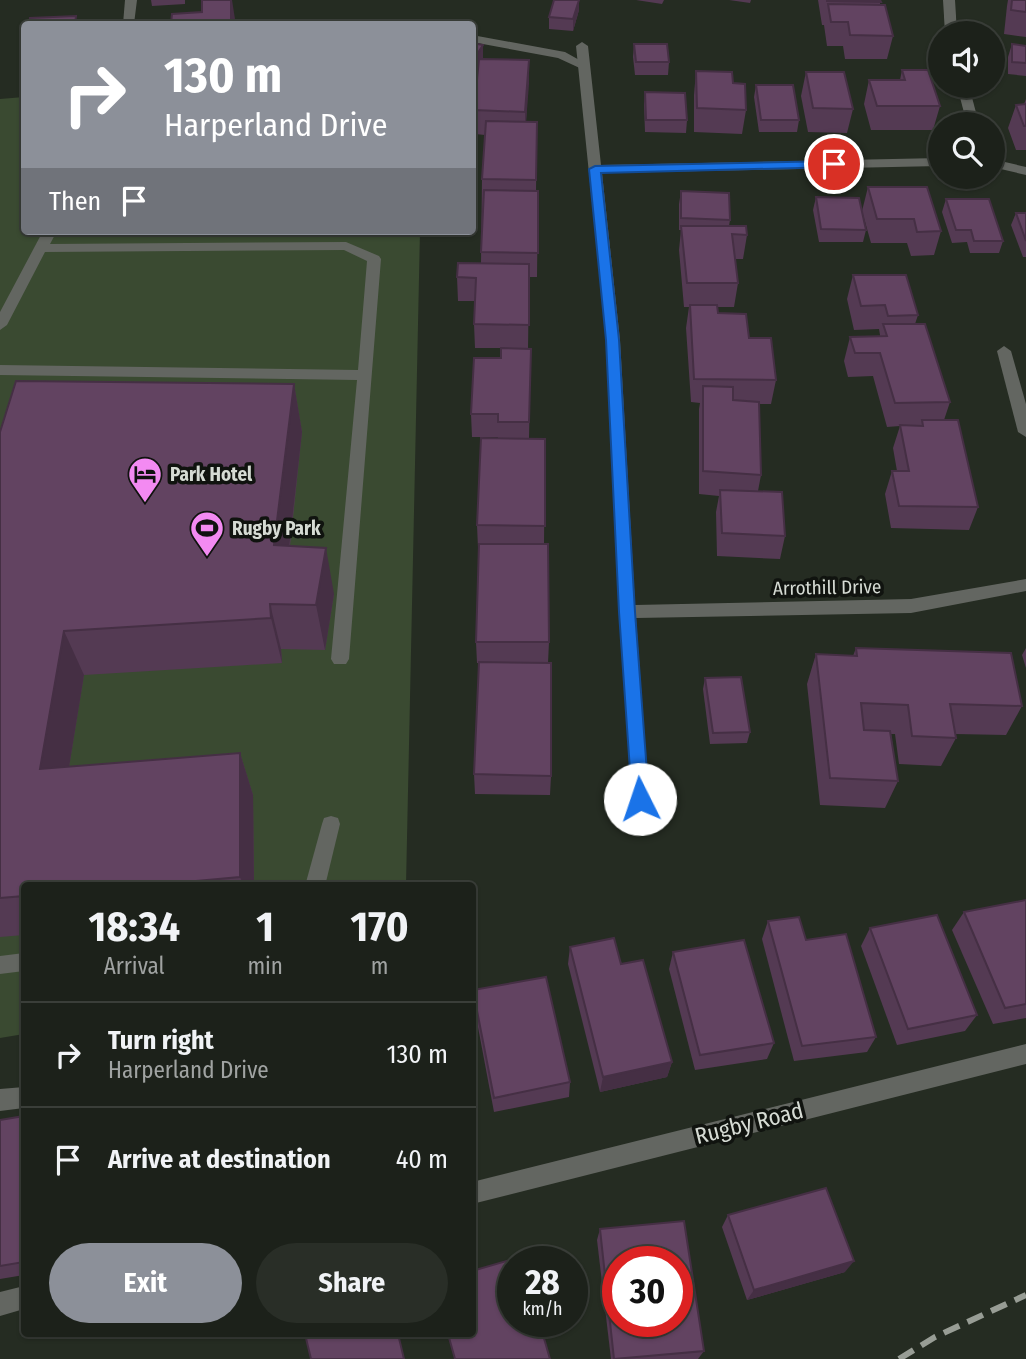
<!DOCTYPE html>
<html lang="en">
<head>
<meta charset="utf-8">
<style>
	body { margin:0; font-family:"Fira Sans Condensed",sans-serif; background:#292e27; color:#f1f3f6; height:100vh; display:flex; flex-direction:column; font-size:26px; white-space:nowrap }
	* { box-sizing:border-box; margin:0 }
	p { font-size:23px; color:#a0a3a2 }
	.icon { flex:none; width:38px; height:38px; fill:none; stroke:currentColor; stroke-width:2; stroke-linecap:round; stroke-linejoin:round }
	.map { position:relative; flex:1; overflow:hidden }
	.sheet { position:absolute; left:21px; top:882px; width:455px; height:455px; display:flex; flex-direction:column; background:#1c211a; border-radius:7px; box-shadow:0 2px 5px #0004,0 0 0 2px #3a3e39 }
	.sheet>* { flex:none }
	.banner { position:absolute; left:21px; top:21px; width:455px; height:214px; border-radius:7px; box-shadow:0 2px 5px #0004,0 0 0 2px #3a3e39; background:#8c9099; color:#fff; overflow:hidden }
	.fabs { position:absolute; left:928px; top:21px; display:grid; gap:14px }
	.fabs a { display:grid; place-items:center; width:77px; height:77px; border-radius:50%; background:#1c211a; box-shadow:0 2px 5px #0004,0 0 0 2px #3a3e39; font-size:35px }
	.speed { position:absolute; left:497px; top:1246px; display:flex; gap:14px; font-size:35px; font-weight:700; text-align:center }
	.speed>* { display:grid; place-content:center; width:91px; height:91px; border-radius:50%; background:#1c211a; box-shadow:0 2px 5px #0004,0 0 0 2px #3a3e39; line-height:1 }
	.speed small { font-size:18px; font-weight:400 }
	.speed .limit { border:10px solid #d22; background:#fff; color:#111 }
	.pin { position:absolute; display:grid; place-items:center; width:60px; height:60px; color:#fff; margin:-30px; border:4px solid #fff; border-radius:50%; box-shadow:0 2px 7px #0007 }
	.me { position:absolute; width:77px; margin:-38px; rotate:356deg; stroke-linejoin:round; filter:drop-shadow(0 0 5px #0008) }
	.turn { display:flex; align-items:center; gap:24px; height:147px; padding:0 28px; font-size:32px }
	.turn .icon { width:91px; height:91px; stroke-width:2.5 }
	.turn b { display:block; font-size:49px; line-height:60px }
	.then { display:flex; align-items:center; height:66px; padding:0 28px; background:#0003; gap:14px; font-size:26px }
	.eta { display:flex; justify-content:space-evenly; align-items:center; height:119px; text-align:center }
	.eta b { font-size:42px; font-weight:700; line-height:49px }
	.primary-button { display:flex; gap:14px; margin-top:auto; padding:14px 28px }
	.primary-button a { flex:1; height:80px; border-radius:42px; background:#8c9099; color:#fff; font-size:28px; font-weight:700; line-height:80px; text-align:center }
	.primary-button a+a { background:#292e27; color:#f1f3f6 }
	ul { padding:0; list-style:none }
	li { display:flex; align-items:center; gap:21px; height:105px; padding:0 28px; border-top:2px solid #3a3e39 }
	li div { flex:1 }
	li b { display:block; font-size:26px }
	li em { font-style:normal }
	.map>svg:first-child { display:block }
	.green { fill:#3a4a31 }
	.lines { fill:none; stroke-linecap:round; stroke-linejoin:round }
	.lane { fill:#636661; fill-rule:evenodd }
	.street { fill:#636661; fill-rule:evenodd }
	.rail { stroke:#989d95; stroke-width:6; stroke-dasharray:17 9; stroke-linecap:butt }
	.wall { fill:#543a53 }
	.shaded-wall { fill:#452f44 }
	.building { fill:#624361; stroke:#452f44; stroke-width:2; fill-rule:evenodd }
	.route { fill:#1a73e8; stroke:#114b97; stroke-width:2 }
	.labels { text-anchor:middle; stroke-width:7; stroke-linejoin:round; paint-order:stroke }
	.poi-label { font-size:19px; font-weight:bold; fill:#d6dbd4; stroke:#10130f; text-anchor:start }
	.street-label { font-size:19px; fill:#d6dbd4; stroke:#10130f }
	.near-street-label { font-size:23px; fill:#d6dbd4; stroke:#10130f }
</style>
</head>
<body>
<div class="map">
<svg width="1026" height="1359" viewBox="0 0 1026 1359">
	<rect width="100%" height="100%" fill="#252c22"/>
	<polygon class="green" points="24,97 24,231 420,231 406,885 24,886 24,1034 0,1038 0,99"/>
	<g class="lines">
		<g class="lane">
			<polygon points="125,0 137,0 134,24 123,24"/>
			<polygon points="472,35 565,52 590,66 584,70 558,58 472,42"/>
			<polygon points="43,231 57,231 50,244 346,242 379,256 381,259 349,659 346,664 334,664 331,659 357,380 0,375 0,365 358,370 367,261 344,250 45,252 7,325 0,330 0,312"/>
			<polygon points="331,816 338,818 340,824 325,886 305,886 322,824 324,818"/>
			<polygon points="24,953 24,971 0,974 0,956"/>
		</g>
		<g class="street">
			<polygon points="943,0 955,0 957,33 945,33"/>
			<polygon points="582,42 588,46 601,165 940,158 940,166 602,173 620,340 635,605 911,599 1026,579 1026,591 911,613 636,618 649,799 647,805 640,807 633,805 631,799 606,340 576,46"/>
			<polygon points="957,86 969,86 979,124 967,124"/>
			<polygon points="992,159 1026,167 1026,175 992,167"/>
			<polygon points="1004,346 1011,351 1026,404 1026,437 1018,432 997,351"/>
			<polygon points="1026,1044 1026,1064 472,1204 472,1182"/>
			<polygon points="24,1087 24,1108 0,1111 0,1089"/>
			<polygon points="24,1286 24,1309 0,1316 0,1292"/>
		</g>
		<polyline class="rail" points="899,1359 935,1337 1026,1295"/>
	</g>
	<g class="wall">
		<polygon points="151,0 185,0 185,4 152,6"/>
		<polygon points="579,0 579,10 573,31 549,29 549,17"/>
		<polygon points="636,0 664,0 662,4"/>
		<polygon points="729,0 751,0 750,3"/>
		<polygon points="818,0 880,0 880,5 893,36 887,59 845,59 843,46 827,46 824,25 822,25"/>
		<polygon points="1008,0 1026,0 1026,37 1004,34 1007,6"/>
		<polygon points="472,43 483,45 483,57 482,59 529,60 526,122 537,122 536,191 538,191 537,277 529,277 528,349 531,349 529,438 545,439 544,544 549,642 548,663 551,776 550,795 475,794 474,774 479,663 477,663 476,642 479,548 478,548 477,525 498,437 472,437 471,414 501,358 501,348 475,348 474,324 475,301 458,301 457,277 481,263 482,179 485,135 475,134 474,110 479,64 472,74"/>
		<polygon points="634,44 669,62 668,75 635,75 633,57"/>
		<polygon points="1012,44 1026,46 1026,76 1008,74 1008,57"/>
		<polygon points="24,51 24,80 21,69"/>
		<polygon points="902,70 940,106 933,130 871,130 864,104 869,80 900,80"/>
		<polygon points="696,71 733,83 746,110 742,134 694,132 694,95"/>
		<polygon points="806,72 853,109 847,133 808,132 801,96"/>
		<polygon points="756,85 799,120 797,132 759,132 754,97"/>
		<polygon points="645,92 687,120 686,133 645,132 644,105"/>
		<polygon points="1026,99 1026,150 1016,150 1008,128 1016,105 1024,104"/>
		<polygon points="868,187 941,231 934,255 911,256 907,243 871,243 862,211"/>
		<polygon points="681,191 730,220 729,226 747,235 743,259 735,259 738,283 734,307 717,307 718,313 749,338 776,380 771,404 759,404 761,475 758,491 785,536 780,559 717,556 716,512 719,496 699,494 699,409 700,403 691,402 686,328 689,307 684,307 679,250 681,230 679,230 679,204"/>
		<polygon points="816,197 866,230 863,242 819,242 813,210"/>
		<polygon points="946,199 1003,241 999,253 970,253 967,242 952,243 942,212"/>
		<polygon points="1016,213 1026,213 1026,257 1023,257 1011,225"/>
		<polygon points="853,275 918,315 915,324 950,402 944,420 978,507 969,530 891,528 885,494 892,471 897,471 893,448 900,426 887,427 873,376 848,377 844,361 850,337 880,337 880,335 879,329 854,330 847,299"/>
		<polygon points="294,384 302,432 290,546 334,594 325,650 281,649 282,663 84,675 69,767 240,753 253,795 254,886 24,886 24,935 0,937 0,432"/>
		<polygon points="856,648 1022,706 1006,735 955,734 956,738 941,766 899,764 895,734 891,734 898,781 885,808 820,805 807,684 816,654 853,656"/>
		<polygon points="1026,648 1026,668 1022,655"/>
		<polygon points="705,678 750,732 747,743 710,744 703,689"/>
		<polygon points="1026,900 1026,1018 993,1024 952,930 964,912"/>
		<polygon points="768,921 806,940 876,1037 867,1052 794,1061 762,939"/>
		<polygon points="870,928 977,1015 965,1031 897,1045 861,946"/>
		<polygon points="570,947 621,964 672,1062 667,1077 600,1092 568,964"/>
		<polygon points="673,952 774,1043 767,1059 695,1070 669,969"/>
		<polygon points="473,990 570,1082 569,1097 494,1112 474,1006"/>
		<polygon points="24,1116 24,1275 0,1279 0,1120"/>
		<polygon points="728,1215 845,1272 747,1300 722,1227"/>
		<polygon points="600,1229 704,1351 698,1359 611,1359 597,1240"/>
	</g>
	<g class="shaded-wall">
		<polygon points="231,0 232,0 235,19 235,24 231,24"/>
		<polygon points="579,0 579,10 573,31 573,19"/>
		<polygon points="483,45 483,57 473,74 472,62"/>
		<polygon points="529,60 529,84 525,136 525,112"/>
		<polygon points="294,384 302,432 284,592 274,545"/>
		<polygon points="326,548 334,594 325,650 316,605"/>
		<polygon points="270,604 281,649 282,663 271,618"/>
		<polygon points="64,631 84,675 62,810 40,769"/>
		<polygon points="240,753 253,795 254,886 244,886 240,877"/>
		<polygon points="672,1062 667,1077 600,1092 603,1077"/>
		<polygon points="854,1261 845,1272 747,1300 754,1290"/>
	</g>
	<g class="building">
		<polygon points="202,0 231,0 231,24 171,24 172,14 202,12"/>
		<polygon points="554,0 579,0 573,19 549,17"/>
		<polygon points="827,0 880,0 881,2 827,1"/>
		<polygon points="1012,0 1026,0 1026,12 1011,10"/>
		<polygon points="828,4 885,5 893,36 850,35 848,22 831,22"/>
		<polygon points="76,16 75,24 29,24 30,18"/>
		<polygon points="472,43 483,45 472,62"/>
		<polygon points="634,44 667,44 669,62 636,62"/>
		<polygon points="1012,44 1026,46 1026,63 1012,62"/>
		<polygon points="24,51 24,69 21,69"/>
		<polygon points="479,59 529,60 525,112 474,110"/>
		<polygon points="902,70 928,70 940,106 877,106 869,80 905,80"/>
		<polygon points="696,71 732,72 733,83 745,84 746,110 697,108"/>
		<polygon points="806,72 844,72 853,109 813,108"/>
		<polygon points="756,85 793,85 799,120 761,120"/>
		<polygon points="645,92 685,93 687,120 646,120"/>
		<polygon points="1026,104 1026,126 1024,126 1016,105"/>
		<polygon points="486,121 537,122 536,180 482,179"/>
		<polygon points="868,187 927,187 941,231 917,232 914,219 877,219"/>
		<polygon points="484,190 538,191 538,253 481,252"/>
		<polygon points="681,191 729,193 730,220 681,218"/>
		<polygon points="816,197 859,198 866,230 821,229"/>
		<polygon points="946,199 989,199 1003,241 974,241 971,230 956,230"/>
		<polygon points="1016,213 1026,213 1026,241"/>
		<polygon points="681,226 746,226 747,235 732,234 738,283 687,283"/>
		<polygon points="458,263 529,264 529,325 474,324 476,278 457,277"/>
		<polygon points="853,275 906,275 918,315 888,316 885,305 861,306"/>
		<polygon points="690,305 717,305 718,313 746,314 749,338 771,338 776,380 694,379"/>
		<polygon points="883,324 925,324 950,402 895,403 880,353 855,353 850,337 887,336"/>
		<polygon points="501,348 531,349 529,422 498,422 498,414 471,414 474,358 501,358"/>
		<polygon points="16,381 294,384 274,545 326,548 316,605 270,604 271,618 64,631 40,769 240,753 240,877 141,886 24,886 24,896 0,898 0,432"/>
		<polygon points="703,386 733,387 733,400 759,402 761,475 703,471"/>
		<polygon points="922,420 958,420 978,507 899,506 892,471 909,471 900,425 923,426"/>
		<polygon points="481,438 545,439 545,526 477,525"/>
		<polygon points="720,490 782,492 785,536 722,533"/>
		<polygon points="479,544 548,544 549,642 476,642"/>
		<polygon points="856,648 1011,653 1022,706 950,704 956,738 912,736 908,705 861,703 864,730 890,731 898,781 830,778 816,654 857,656"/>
		<polygon points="479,662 551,663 551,776 474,774"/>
		<polygon points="741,677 750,732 713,733 705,678"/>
		<polygon points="1026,900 1026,1004 1005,1008 964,912"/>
		<polygon points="937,915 977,1015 908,1029 870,928"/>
		<polygon points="799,917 806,940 846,934 876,1037 802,1046 768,921"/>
		<polygon points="614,938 621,964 643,960 672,1062 603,1077 570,947"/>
		<polygon points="744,940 774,1043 700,1055 673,952"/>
		<polygon points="546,977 570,1082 494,1098 473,990"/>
		<polygon points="24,1116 24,1262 0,1266 0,1120"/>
		<polygon points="826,1188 854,1261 754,1290 728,1215"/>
		<path d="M684 1221 704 1351 614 1359 600 1229ZM618 1262H677V1321H618Z"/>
		<polygon points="520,1257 522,1262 513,1262 513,1321 539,1321 550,1359 455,1359 448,1334 472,1334 472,1271"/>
		<polygon points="305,1334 398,1334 404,1359 311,1359"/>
	</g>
	<polygon class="route" points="834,161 840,164 838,167 601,173 619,340 635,612 649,799 646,805 640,807 634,805 632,799 619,612 606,340 589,169 595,166"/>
	<defs>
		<g id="hotel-pin" transform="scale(1.75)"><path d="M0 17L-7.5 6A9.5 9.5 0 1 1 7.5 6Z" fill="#f38af2" stroke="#10130f"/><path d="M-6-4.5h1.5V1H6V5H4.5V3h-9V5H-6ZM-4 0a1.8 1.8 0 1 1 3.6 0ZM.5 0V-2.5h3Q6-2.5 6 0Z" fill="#111"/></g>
		<g id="stadium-pin" transform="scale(1.75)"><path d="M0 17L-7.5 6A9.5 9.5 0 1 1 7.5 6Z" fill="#f38af2" stroke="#10130f"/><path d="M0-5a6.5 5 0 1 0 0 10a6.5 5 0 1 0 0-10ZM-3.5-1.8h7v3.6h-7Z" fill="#111"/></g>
	</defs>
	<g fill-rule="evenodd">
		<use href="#hotel-pin" x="145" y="474"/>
		<use href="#stadium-pin" x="207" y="528"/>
	</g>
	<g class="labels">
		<g class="poi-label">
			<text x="170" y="481">Park Hotel</text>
			<text x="232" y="535">Rugby Park</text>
		</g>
		<g class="street-label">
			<text transform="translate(827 587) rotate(-1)" y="7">Arrothill Drive</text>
		</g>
		<g class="near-street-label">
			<text transform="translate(749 1123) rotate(-14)" y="8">Rugby Road</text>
		</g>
	</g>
</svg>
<div class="fabs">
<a><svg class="icon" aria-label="sound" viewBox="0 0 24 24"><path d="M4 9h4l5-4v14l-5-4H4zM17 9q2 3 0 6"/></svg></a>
<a><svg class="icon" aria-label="search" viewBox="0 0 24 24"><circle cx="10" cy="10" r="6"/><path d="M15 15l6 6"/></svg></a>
</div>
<div class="speed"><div>28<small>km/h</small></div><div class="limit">30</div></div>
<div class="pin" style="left:834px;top:164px;background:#d93025"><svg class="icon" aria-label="arrive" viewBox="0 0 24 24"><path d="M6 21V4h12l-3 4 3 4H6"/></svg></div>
<svg class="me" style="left:640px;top:799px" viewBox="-20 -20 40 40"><circle r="19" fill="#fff"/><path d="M0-13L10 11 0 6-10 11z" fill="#1a73e8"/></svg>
<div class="banner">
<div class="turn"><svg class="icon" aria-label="right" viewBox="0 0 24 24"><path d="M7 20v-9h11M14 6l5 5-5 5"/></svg><div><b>130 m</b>Harperland Drive</div></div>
<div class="then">Then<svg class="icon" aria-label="arrive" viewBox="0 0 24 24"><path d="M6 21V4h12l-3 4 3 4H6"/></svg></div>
</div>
<section class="sheet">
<div class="eta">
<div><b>18:34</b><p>Arrival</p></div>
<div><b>1</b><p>min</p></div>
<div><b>170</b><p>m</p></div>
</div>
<ul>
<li><svg class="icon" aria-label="right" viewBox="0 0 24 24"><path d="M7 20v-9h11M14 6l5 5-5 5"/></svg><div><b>Turn right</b><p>Harperland Drive</p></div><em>130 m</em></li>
<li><svg class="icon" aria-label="arrive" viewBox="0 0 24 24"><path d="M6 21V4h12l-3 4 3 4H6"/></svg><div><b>Arrive at destination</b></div><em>40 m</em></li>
</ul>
<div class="primary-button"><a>Exit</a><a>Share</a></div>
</section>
</div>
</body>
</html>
